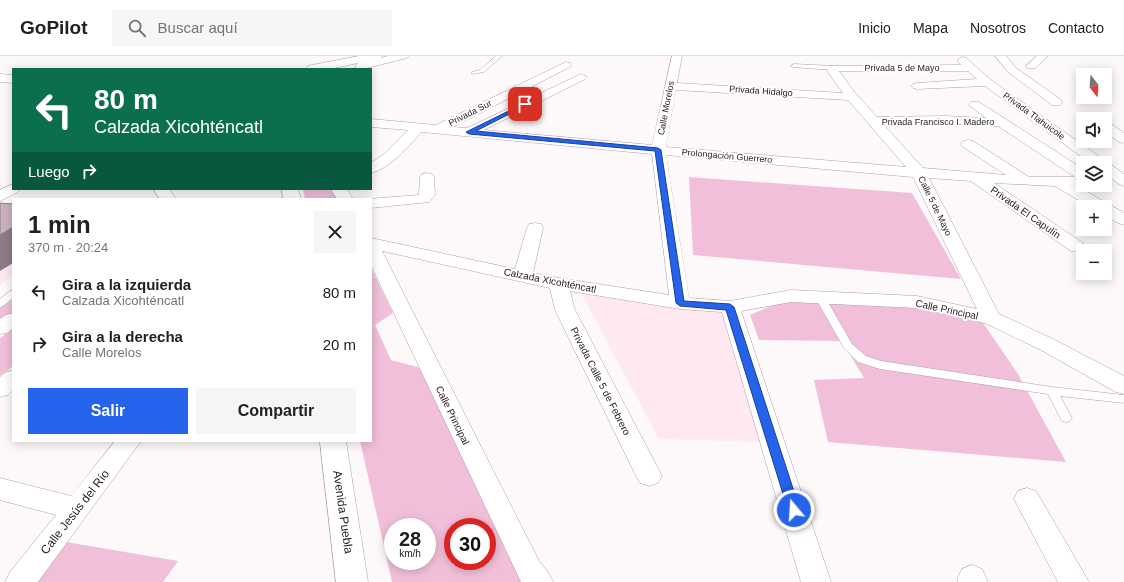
<!DOCTYPE html>
<html lang="es">
<head>
<meta charset="utf-8">
<style>
	body { margin:0; font-family:Helvetica,sans-serif; background:#f6f6f6; color:#202124; height:100vh; display:flex; flex-direction:column; font-size:15px; white-space:nowrap }
	* { box-sizing:border-box; margin:0 }
	p { font-size:13px; color:#757577 }
	.icon { flex:none; width:22px; height:22px; fill:none; stroke:currentColor; stroke-width:2; stroke-linecap:round; stroke-linejoin:round }
	.map { position:relative; flex:1; overflow:hidden }
	.side { position:absolute; left:12px; top:142px; width:360px; height:244px; display:flex; flex-direction:column; background:#fff; border-radius:0px; box-shadow:0 2px 10px #0003 }
	.side>* { flex:none }
	.hud { position:absolute; left:12px; top:12px; width:360px; height:122px; border-radius:0px; box-shadow:0 2px 10px #0003; background:#0b6e4f; color:#fff; overflow:hidden }
	.needle { width:26px; rotate:163deg }
	.tools { position:absolute; left:1076px; top:12px; display:grid; gap:8px }
	.tools a { display:grid; place-items:center; width:36px; height:36px; border-radius:0px; background:#fff; box-shadow:0 2px 10px #0003; font-size:20px }
	.speed { position:absolute; left:384px; top:462px; display:flex; gap:8px; font-size:20px; font-weight:700; text-align:center }
	.speed>* { display:grid; place-content:center; width:52px; height:52px; border-radius:50%; background:#fff; box-shadow:0 2px 10px #0003; line-height:1 }
	.speed small { font-size:10px; font-weight:400 }
	.speed .limit { border:6px solid #d22; background:#fff; color:#111 }
	.pin { position:absolute; display:grid; place-items:center; width:34px; height:34px; color:#fff; margin:-17px; border-radius:8px; box-shadow:0 2px 6px #0006 }
	.me { position:absolute; width:44px; margin:-22px; rotate:342deg; stroke-linejoin:round; filter:drop-shadow(0 0 3px #0008) }
	.turn { display:flex; align-items:center; gap:14px; height:84px; padding:0 16px; font-size:18px }
	.turn .icon { width:52px; height:52px; stroke-width:2.5 }
	.turn b { display:block; font-size:28px; line-height:34px }
	.then { display:flex; align-items:center; height:38px; padding:0 16px; background:#0003; gap:8px; font-size:15px }
	.round { display:grid; place-items:center; flex:none; width:42px; height:42px; border-radius:0px; background:#f6f6f6 }
	.summary { display:flex; align-items:center; justify-content:space-between; height:68px; padding:0 16px }
	h1 { font-size:24px; font-weight:600; line-height:30px }
	.primary-button { display:flex; gap:8px; margin-top:auto; padding:8px 16px }
	.primary-button a { flex:1; height:46px; border-radius:0px; background:#2563eb; color:#fff; font-size:16px; font-weight:600; line-height:46px; text-align:center }
	.primary-button a+a { background:#f6f6f6; color:#202124 }
	ul { padding:0; list-style:none }
	li { display:flex; align-items:center; gap:12px; height:52px; padding:0 16px }
	li div { flex:1 }
	li b { display:block; font-size:15px }
	li em { font-style:normal }
	header { display:flex; align-items:center; gap:24px; box-sizing:border-box; height:56px; padding:0 20px; background:#fff; border-bottom:1px solid #e0e0e0 }
	header strong { font-size:19px }
	nav { display:flex; gap:22px; margin-inline-start:auto; font-size:14px }
	.search { width:280px; height:36px; background:#f6f6f6; display:flex; align-items:center; gap:10px; box-sizing:border-box; padding:0 14px; border-radius:0px; color:#757577; font-size:15px }
	.map>svg:first-child { display:block }
	.built { fill:#fee9f3 }
	.green { fill:#f1bfd9; fill-rule:evenodd }
	.lines { fill:none; stroke-linecap:round; stroke-linejoin:round }
	.service-casing { stroke:#b49ca8; stroke-width:1 }
	.minor-casing { stroke:#b49ca8; stroke-width:1 }
	.secondary-casing { stroke:#b49ca8; stroke-width:1 }
	.primary-casing { stroke:#b49ca8; stroke-width:1 }
	.service { fill:#fff; fill-rule:evenodd }
	.minor { fill:#fff; fill-rule:evenodd }
	.secondary { fill:#fff; fill-rule:evenodd }
	.primary { fill:#fff; fill-rule:evenodd }
	.shaded-wall { fill:#8d7c85 }
	.building { fill:#cab1be; stroke:#8d7c85 }
	.route { fill:#2563eb; stroke:#184099 }
	.labels { text-anchor:middle; stroke-width:4; stroke-linejoin:round; paint-order:stroke }
	.far-street-label { font-size:9px; fill:#2a2126; stroke:#fff }
	.street-label { font-size:10px; fill:#2a2126; stroke:#fff }
	.near-street-label { font-size:12px; fill:#2a2126; stroke:#fff }
</style>
</head>
<body>
<header>
<strong>GoPilot</strong>
<div class="search"><svg class="icon" aria-label="search" viewBox="0 0 24 24"><circle cx="10" cy="10" r="6"/><path d="M15 15l6 6"/></svg>Buscar aquí</div>
<nav><a>Inicio</a><a>Mapa</a><a>Nosotros</a><a>Contacto</a></nav>
</header>
<div class="map">
<svg width="1124" height="526" viewBox="0 0 1124 526">
	<rect width="100%" height="100%" fill="#fdf8fa"/>
	<g class="built">
		<polygon points="0,154 13,156 13,219 0,229"/>
		<polygon points="579,233 726,256 764,386 659,383"/>
	</g>
	<g class="green">
		<polygon points="689,121 912,137 961,223 693,199"/>
		<polygon points="303,133 329,133 337,143 305,143"/>
		<path d="M371 212 393 257 375 269 391 304 421 312 524 526H392L360 385H371ZM393 471H427V505H393ZM453 471H487V505H453Z"/>
		<polygon points="13,243 13,261 0,270 0,252"/>
		<polygon points="782,245 904,251 979,261 1018,318 1066,406 828,386 814,324 864,322 842,285 759,284 750,259"/>
		<polygon points="13,273 13,310 0,320 0,282"/>
		<polygon points="66,486 178,505 163,526 31,526"/>
	</g>
	<g class="lines">
		<g class="service-casing">
			<g id="service">
				<polygon points="496,0 502,0 484,16 472,18 472,16 480,14"/>
				<polygon points="794,8 833,10 836,12 833,14 792,11 791,10"/>
				<polygon points="13,234 13,242 3,250 0,251 0,243 10,235"/>
				<polygon points="820,238 825,241 852,288 866,300 881,305 1052,331 1124,339 1124,347 1060,340 1072,362 1070,365 1066,366 1062,365 1048,338 880,313 858,306 844,292 815,241"/>
			</g>
		</g>
		<g class="minor-casing">
			<g id="minor">
				<path d="M672 0H682L677 27 843 37 827 15 829 10 961 9 957 4 962 1 966 2 991 24 1104 104 1106 107 1110 108 1124 118V130L1119 128 1105 118V107H1090L985 30 917 33 913 32 911 30 913 28 917 27 977 23 968 15H839L856 38 877 61 945 60 986 62 969 49 971 46H979L1083 113V129H1088L1077 130 1124 157V169L1118 167 1105 160V151H1090L1055 130 994 127 1083 187 1086 191 1083 195 1077 196 1071 195 971 125 929 122 999 258 1053 283 1124 320V338L1116 336 1039 293 985 267 917 252 791 246 741 255 831 526H801L722 256 680 253 570 235 575 254 662 420 658 427 649 430 640 427 636 420 555 254 550 232 382 195 539 505 548 516 553 526H521L371 209V182L515 213 527 172 529 168 535 167 541 168 543 172 533 217 559 222 669 239 652 98 422 76C408 90 391 112 371 117V107L384 98 408 74 371 71V63L436 69 566 6 570 7 571 9 570 11 453 71 467 72 581 18 587 21 585 23 484 74 652 89ZM676 34 848 44 906 111 666 91ZM945 68 998 70 1075 121H1029L973 85 968 84 963 85 961 88 963 91 1006 119 923 112 884 69ZM666 99 913 121 977 253 917 240 791 234 730 245 689 242Z"/>
				<polygon points="995,0 1006,0 1016,12 1060,43 1062,46 1060,49 1052,49 1008,16"/>
				<polygon points="1037,0 1048,0 1035,12 1027,12 1026,10"/>
				<polygon points="1105,66 1110,67 1124,77 1124,87 1119,86 1105,76"/>
				<polygon points="427,117 432,118 434,121 435,139 429,146 371,152 371,143 368,143 419,139 420,121 422,118"/>
				<polygon points="13,128 13,133 21,133 18,136 0,145 0,134"/>
				<polygon points="153,133 169,133 176,143 160,143"/>
				<polygon points="331,133 347,133 353,143 337,143"/>
				<polygon points="13,257 13,272 7,277 0,278 0,263 6,259"/>
				<polygon points="13,314 13,334 8,339 0,341 0,321 5,317"/>
				<polygon points="115,385 141,385 38,526 5,526 10,516 56,459 0,444 0,422 71,440"/>
				<polygon points="1027,432 1036,435 1089,526 1058,526 1014,443 1018,435"/>
				<polygon points="972,509 982,513 988,526 958,526 957,523 962,513"/>
			</g>
		</g>
		<g class="secondary-casing">
			<polygon id="secondary" points="359,0 382,0 381,2 388,0 409,0 407,2 363,13 357,13 355,10 358,7 330,13 306,13 308,10 312,9"/>
		</g>
		<g class="primary-casing">
			<g id="primary">
				<polygon points="0,18 13,19 13,27 0,26"/>
				<polygon points="282,133 298,133 301,143 283,143"/>
				<polygon points="320,385 346,385 368,526 336,526"/>
			</g>
		</g>
		<use href="#service" class="service"/>
		<use href="#minor" class="minor"/>
		<use href="#secondary" class="secondary"/>
		<use href="#primary" class="primary"/>
	</g>
	<polygon class="shaded-wall" points="13,171 13,207 0,215 0,179"/>
	<polygon class="building" points="0,147 13,148 13,171 0,179"/>
	<polygon class="route" points="525,47 528,48 527,49 476,75 658,92 661,94 684,245 730,248 734,251 800,454 798,457 794,459 789,457 788,454 726,254 680,250 676,247 655,95 469,78 466,76"/>
	<g class="labels">
		<g class="far-street-label">
			<text x="902" y="15">Privada 5 de Mayo</text>
			<text transform="translate(761 35) rotate(4)" y="3">Privada Hidalgo</text>
			<text transform="translate(666 52) rotate(-79)" y="3">Calle Morelos</text>
			<text transform="translate(470 57) rotate(-27)" y="3">Privada Sur</text>
			<text transform="translate(1034 60) rotate(36)" y="3">Privada Tlahuicole</text>
			<text x="938" y="69">Privada Francisco I. Madero</text>
			<text transform="translate(727 100) rotate(5)" y="3">Prolongación Guerrero</text>
			<text transform="translate(935 150) rotate(64)" y="3">Calle 5 de Mayo</text>
		</g>
		<g class="street-label">
			<text transform="translate(1026 156) rotate(35)" y="4">Privada El Capulín</text>
			<text transform="translate(550 224) rotate(11)" y="4">Calzada Xicohténcatl</text>
			<text transform="translate(947 253) rotate(12)" y="4">Calle Principal</text>
			<text transform="translate(601 325) rotate(63)" y="4">Privada Calle 5 de Febrero</text>
			<text transform="translate(453 359) rotate(64)" y="4">Calle Principal</text>
		</g>
		<g class="near-street-label">
			<text transform="translate(75 456) rotate(-52)" y="4">Calle Jesús del Río</text>
			<text transform="translate(343 456) rotate(82)" y="4">Avenida Puebla</text>
		</g>
	</g>
</svg>
<div class="tools">
<a><svg class="needle" viewBox="-14 -14 28 28"><path d="M0-13l5 13h-10z" fill="#e53935"/><path d="M0 13l5-13h-10z" fill="#757577"/></svg></a>
<a><svg class="icon" aria-label="sound" viewBox="0 0 24 24"><path d="M4 9h4l5-4v14l-5-4H4zM17 9q2 3 0 6"/></svg></a>
<a><svg class="icon" aria-label="layers" viewBox="0 0 24 24"><path d="M12 4l9 5-9 5-9-5zM3 14l9 5 9-5"/></svg></a>
<a>+</a>
<a>−</a>
</div>
<div class="speed"><div>28<small>km/h</small></div><div class="limit">30</div></div>
<div class="pin" style="left:525px;top:48px;background:#d93025"><svg class="icon" aria-label="arrive" viewBox="0 0 24 24"><path d="M6 21V4h12l-3 4 3 4H6"/></svg></div>
<svg class="me" style="left:794px;top:454px" viewBox="-20 -20 40 40"><circle r="17" fill="#2563eb" stroke="#fff" stroke-width="3"/><path d="M0-11L8 9 0 5-8 9z" fill="#fff"/></svg>
<div class="hud">
<div class="turn"><svg class="icon" aria-label="left" viewBox="0 0 24 24"><path d="M17 20v-9H6M10 6l-5 5 5 5"/></svg><div><b>80 m</b>Calzada Xicohténcatl</div></div>
<div class="then">Luego<svg class="icon" aria-label="right" viewBox="0 0 24 24"><path d="M7 20v-9h11M14 6l5 5-5 5"/></svg></div>
</div>
<section class="side">
<div class="summary"><div><h1>1 min</h1><p>370 m · 20:24</p></div><a class="round"><svg class="icon" aria-label="close" viewBox="0 0 24 24"><path d="M6 6l12 12M18 6L6 18"/></svg></a></div>
<ul>
<li><svg class="icon" aria-label="left" viewBox="0 0 24 24"><path d="M17 20v-9H6M10 6l-5 5 5 5"/></svg><div><b>Gira a la izquierda</b><p>Calzada Xicohténcatl</p></div><em>80 m</em></li>
<li><svg class="icon" aria-label="right" viewBox="0 0 24 24"><path d="M7 20v-9h11M14 6l5 5-5 5"/></svg><div><b>Gira a la derecha</b><p>Calle Morelos</p></div><em>20 m</em></li>
</ul>
<div class="primary-button"><a>Salir</a><a>Compartir</a></div>
</section>
</div>
</body>
</html>
